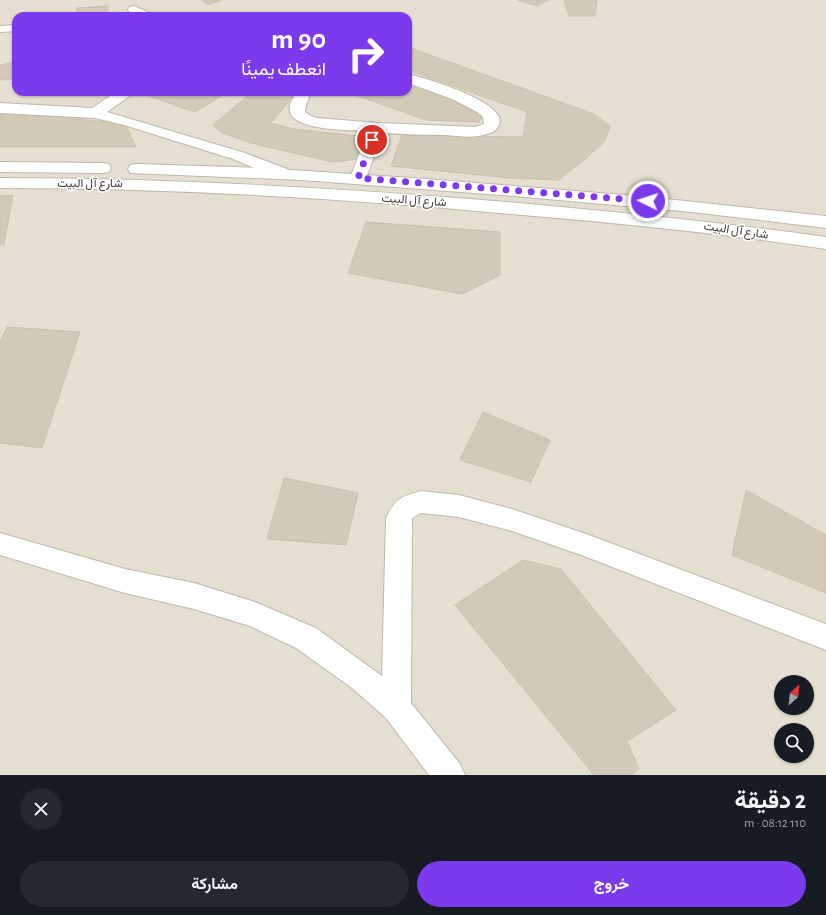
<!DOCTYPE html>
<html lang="ar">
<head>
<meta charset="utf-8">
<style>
	body { margin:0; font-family:"Alegreya Sans",Vazirmatn,sans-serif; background:#242831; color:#f1f3f6; direction:rtl; height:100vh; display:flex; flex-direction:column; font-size:15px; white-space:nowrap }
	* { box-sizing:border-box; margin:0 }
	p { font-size:13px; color:#9ea1a6 }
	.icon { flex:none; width:22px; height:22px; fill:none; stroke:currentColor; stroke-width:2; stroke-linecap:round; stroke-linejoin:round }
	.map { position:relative; height:775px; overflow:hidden; direction:ltr }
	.drawer { display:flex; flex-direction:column; background:#171b24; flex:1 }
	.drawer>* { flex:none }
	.hud { position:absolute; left:12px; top:12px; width:400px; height:84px; border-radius:12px; box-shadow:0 1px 3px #0004; direction:rtl; background:#7c3aed; color:#fff; overflow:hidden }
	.needle { width:26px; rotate:27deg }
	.tools { position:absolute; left:774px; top:675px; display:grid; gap:8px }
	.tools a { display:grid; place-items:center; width:40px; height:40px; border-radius:50%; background:#171b24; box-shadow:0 1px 3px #0004; font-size:20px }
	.pin { position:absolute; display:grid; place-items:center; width:34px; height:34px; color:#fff; margin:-17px; border:2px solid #fff; border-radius:50%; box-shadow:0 1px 4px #0007 }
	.me { position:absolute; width:44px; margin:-22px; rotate:274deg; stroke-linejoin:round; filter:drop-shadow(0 0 3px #0008) }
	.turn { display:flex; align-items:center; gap:14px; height:84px; padding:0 20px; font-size:18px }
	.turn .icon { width:52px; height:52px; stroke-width:2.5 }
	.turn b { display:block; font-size:28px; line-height:34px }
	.round { display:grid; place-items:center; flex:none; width:42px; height:42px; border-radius:21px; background:#242831 }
	.headline { display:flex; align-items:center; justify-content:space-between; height:68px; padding:0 20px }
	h1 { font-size:24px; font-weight:700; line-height:30px }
	.cta { display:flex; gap:8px; margin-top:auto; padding:8px 20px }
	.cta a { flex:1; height:46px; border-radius:24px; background:#7c3aed; color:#fff; font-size:16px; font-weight:700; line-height:46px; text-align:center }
	.cta a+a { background:#242831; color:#f1f3f6 }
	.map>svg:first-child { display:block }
	.residential { fill:#e5dfd1; fill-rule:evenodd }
	.building { fill:#d3c9b8; stroke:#cdc1ac }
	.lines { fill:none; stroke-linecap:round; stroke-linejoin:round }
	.service-casing { stroke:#bfb8a9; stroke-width:2 }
	.minor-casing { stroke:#bfb8a9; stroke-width:2 }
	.tertiary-casing { stroke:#bfb8a9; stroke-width:2 }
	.service { fill:#fff; fill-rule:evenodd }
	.minor { fill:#fff; fill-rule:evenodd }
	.tertiary { fill:#fff; fill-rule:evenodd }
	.route { stroke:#7c3aed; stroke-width:7; stroke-dasharray:0 12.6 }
	.labels { text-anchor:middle; stroke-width:3; stroke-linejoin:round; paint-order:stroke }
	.far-street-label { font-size:12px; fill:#433d33; stroke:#fff }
</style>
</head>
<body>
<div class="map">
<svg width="826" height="775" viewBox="0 0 826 775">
	<rect width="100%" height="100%" fill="#f1ede3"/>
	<path class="residential" d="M0 0H826V775H0ZM16 16H408V92H16ZM781 682H807V708H781ZM781 730H807V756H781Z"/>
	<g class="building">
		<polygon points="201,0 221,0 209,5"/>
		<polygon points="518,0 549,0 536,6"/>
		<polygon points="564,0 597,0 595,16 569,16"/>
		<polygon points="108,6 108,16 76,16 77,8"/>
		<polygon points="408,47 594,114 610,126 605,141 583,161 558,180 510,178 391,166 402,135 523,137 527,112 408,70"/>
		<polygon points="16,62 16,79 0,80 0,65"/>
		<polygon points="408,85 447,99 484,113 479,122 426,120 347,92 408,92"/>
		<polygon points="155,92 228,92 195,112 148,96"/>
		<polygon points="252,92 297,92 271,123 294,129 366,137 360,159 332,162 251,143 222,133 213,125"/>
		<polygon points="0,111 58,112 86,120 125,123 136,147 0,147"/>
		<polygon points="13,195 4,245 0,245 0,196"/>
		<polygon points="366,222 500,232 500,275 462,294 348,273"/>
		<polygon points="7,327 80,332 42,448 0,443 0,342"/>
		<polygon points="483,412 550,440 531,482 460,460"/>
		<polygon points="284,478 358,493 346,545 267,539"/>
		<polygon points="746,490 826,535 826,593 732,555"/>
		<polygon points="523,560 561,569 676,710 627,741 639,769 632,775 594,775 455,605"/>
	</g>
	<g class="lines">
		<g class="service-casing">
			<polygon id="service" points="16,25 16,31 0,32 0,26"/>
		</g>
		<g class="minor-casing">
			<g id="minor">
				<path d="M134 6 150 13 152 16C143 16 134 18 128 10L129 7Z"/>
				<path d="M408 74C423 77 510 103 499 125 497 129 494 132 490 133 476 139 460 136 445 135 424 135 404 134 383 133L366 178 364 182 358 183 352 182 350 178 368 131C351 130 295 131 290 112 288 105 293 98 297 92H311L306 105 305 112 311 116 317 118 378 123 475 127 484 124 483 117 477 112 452 99 408 83Z"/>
				<polygon points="116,92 133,92 131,95 107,112 245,153 287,169 289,173 287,177 281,178 275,177 233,159 124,125 95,118 0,113 0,103 92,108"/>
				<path d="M421 491 459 495 512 509 589 535 826 624V650L584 556 512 531 459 517 421 513 412 518 411 703 460 764 465 775H429L386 718 352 688 296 648 250 626 194 609 125 593 0 555V533L125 569 194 583 255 602 316 628 382 676 386 518C396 498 400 497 421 491Z"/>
			</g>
		</g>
		<g class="tertiary-casing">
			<g id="tertiary">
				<polygon points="0,162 103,163 109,164 111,168 109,172 103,173 0,172"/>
				<polygon points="136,164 261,168 427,179 648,197 826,216 826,228 692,212 514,196 302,180 130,173 128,169 130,165"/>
				<path d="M0 178C170 178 338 188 507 202 614 212 720 222 826 237V249C722 233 617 223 511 214 341 198 171 188 0 188Z"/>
			</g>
		</g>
		<use href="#service" class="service"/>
		<use href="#minor" class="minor"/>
		<use href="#tertiary" class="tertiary"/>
	</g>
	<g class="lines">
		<polyline class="route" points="372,140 358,178 648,201"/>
	</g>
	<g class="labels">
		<g class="far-street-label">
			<text x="90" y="187">شارع آل البيت</text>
			<text transform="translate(414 200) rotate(4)" y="4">شارع آل البيت</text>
			<text transform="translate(736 230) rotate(8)" y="4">شارع آل البيت</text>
		</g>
	</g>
</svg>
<div class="tools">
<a><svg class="needle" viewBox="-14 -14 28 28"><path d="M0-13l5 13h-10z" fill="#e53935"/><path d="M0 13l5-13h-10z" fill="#9ea1a6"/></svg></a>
<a><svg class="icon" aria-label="search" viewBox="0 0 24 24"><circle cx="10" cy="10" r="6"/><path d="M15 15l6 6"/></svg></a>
</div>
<div class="pin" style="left:372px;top:140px;background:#d93025"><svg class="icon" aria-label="arrive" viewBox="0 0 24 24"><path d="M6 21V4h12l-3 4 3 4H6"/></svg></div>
<svg class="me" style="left:648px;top:201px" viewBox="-20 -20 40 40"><circle r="17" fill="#7c3aed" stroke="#fff" stroke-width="3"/><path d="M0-11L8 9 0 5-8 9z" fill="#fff"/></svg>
<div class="hud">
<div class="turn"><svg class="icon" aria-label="right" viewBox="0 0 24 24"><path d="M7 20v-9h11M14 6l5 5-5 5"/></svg><div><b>90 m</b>انعطف يمينًا</div></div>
</div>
</div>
<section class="drawer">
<div class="headline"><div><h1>2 دقيقة</h1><p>110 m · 08:12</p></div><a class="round"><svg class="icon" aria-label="close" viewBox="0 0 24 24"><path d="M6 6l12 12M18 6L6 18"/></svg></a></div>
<div class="cta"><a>خروج</a><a>مشاركة</a></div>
</section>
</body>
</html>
